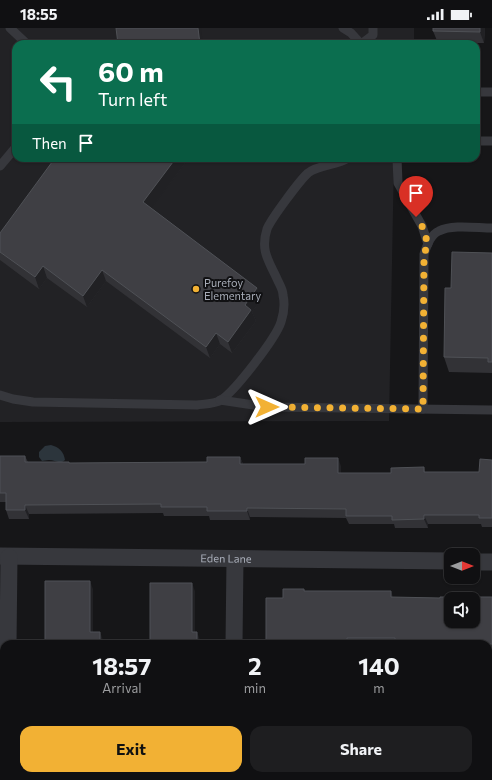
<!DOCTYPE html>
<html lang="en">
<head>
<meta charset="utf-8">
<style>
	body { margin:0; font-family:Commissioner,sans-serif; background:#1e1e20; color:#f1f3f6; height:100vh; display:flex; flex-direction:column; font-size:15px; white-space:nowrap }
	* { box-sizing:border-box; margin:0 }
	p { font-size:13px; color:#9c9d9f }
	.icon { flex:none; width:22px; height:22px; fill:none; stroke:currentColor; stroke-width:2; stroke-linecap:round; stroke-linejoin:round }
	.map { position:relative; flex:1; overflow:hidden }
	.details { position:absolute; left:0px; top:612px; width:492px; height:140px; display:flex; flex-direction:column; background:#101012; border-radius:12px 12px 0 0; box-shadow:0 1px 3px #0004,0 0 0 1px #303032 }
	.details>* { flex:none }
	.hud { position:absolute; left:12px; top:12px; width:468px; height:122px; border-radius:12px; box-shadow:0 1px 3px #0004,0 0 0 1px #303032; background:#0b6e4f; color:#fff; overflow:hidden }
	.needle { width:26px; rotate:90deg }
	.tools { position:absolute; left:444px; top:520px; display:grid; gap:8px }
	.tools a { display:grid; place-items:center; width:36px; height:36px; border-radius:8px; background:#101012; box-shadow:0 1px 3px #0004,0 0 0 1px #303032; font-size:20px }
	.pin { position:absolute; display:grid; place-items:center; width:34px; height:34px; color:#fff; margin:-41px -17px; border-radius:50% 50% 50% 0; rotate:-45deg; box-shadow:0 0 4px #0007 }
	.pin .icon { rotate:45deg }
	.me { position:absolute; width:44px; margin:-22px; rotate:90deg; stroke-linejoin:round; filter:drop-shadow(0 0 3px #0008) }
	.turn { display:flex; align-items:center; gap:14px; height:84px; padding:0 20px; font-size:18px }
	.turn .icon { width:52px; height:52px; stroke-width:2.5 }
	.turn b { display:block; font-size:28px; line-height:34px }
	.then { display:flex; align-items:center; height:38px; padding:0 20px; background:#0003; gap:8px; font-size:15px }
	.eta { display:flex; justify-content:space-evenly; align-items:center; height:68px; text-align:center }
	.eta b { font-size:24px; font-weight:700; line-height:28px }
	.action { display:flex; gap:8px; margin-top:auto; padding:8px 20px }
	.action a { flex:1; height:46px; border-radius:12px; background:#f2b134; color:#111; font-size:16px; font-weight:700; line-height:46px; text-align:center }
	.action a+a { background:#1e1e20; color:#f1f3f6 }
	.status { display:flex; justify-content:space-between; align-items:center; height:28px; padding:0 20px; background:#101012; direction:ltr }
	.status svg { height:11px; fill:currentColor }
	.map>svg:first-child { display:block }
	.built { fill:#222225 }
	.water { fill:#2c353c }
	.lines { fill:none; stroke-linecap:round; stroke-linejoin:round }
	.service { stroke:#37383d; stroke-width:9 }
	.minor { stroke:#37383d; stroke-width:17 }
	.wall { fill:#323236 }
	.shaded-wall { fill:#212124 }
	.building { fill:#3f3f44; stroke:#4f5156; fill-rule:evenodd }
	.route { stroke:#f2b134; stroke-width:7; stroke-dasharray:0 12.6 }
	.poi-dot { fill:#f2b134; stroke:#111113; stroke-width:1.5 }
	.labels { text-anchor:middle; stroke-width:4; stroke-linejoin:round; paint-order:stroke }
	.poi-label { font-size:11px; fill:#a8adb8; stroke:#111113; text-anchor:start }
	.street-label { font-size:11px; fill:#a8adb8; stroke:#111113 }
</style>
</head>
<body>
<div class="status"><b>18:55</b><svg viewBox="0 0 49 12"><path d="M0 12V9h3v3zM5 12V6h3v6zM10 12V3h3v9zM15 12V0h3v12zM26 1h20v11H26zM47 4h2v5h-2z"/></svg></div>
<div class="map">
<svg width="492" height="752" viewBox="0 0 492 752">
	<rect width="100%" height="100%" fill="#161618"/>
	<polygon class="built" points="0,0 414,0 414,16 16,16 16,130 394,130 389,393 0,394"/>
	<path class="water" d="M51 417C59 419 64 424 65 432 60 437 55 432 49 432 46 432 44 433 42 433L39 429V424L45 418Z"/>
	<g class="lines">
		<g class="service">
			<polyline points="10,0 27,16"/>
			<polyline points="343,0 351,5 361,16"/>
			<polyline points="361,16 373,7 373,0"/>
			<polyline points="476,64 492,64"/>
			<polyline points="476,113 492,113"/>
			<polyline points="397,130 398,155 422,198 428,216"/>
			<polyline points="0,138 16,119"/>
			<path d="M0 367 13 371 33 374 197 377C204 376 215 376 221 372 235 363 276 310 281 294 284 285 285 276 283 267 283 262 280 257 278 253 269 233 260 223 267 201 271 191 300 152 308 145 320 136 336 138 348 130"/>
			<polyline points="220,372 267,379 492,382"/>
			<path d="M423 381 424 226C427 218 430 207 439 203 452 196 477 200 492 200"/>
			<polyline points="0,706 4,706"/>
		</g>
		<g class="minor">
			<path id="s1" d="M0 528 451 533"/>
			<polyline points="473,534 492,534"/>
			<polyline points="8,616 9,529"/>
			<polyline points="234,616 235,531"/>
			<polyline points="7,752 7,748"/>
			<polyline points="233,752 233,748"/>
		</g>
	</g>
	<g class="wall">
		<polygon points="485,0 484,15 438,15 433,3"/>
		<polygon points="189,130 151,180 257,260 261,272 252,284 256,293 232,325 220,316 210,330 106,253 87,279 47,250 39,261 0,232 0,205"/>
		<polygon points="492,225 492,345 449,344 444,329 451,260"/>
		<polygon points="0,428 25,428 28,434 69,435 207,434 240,429 243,436 341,438 341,445 391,445 424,439 425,444 479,444 492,432 492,499 482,499 481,496 428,496 428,500 395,500 394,496 349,496 346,490 250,489 250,492 210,492 209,488 164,488 163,485 29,486 29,491 9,491 6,482 6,474 0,474"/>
		<polygon points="304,561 305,563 393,569 440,570 492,569 492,625 488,625 488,616 266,616 266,570 283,570"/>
		<rect x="488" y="678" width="4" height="52"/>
	</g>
	<g class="shaded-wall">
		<polygon points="198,0 201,0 203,16 200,16"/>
		<polygon points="480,0 485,0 484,15 480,4"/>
		<polygon points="176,130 189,130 147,186 143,174"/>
		<polygon points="43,238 47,250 39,261 35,249"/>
		<polygon points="102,242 106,253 87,279 83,268"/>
		<polygon points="257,260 261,272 252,284 256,293 232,325 228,314 245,277"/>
		<polygon points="216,305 220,316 210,330 206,319"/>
		<polygon points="240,429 244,438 240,436"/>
		<polygon points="338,430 341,438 341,454 338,445"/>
		<polygon points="25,477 29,486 29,491 25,482"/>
		<polygon points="247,480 250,489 250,492 247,483"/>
		<polygon points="424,487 428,496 428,500 424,491"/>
		<polygon points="90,553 93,561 93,612 90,604"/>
		<polygon points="192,555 195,563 195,612 192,604"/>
		<polygon points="391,563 394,572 391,569"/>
		<polygon points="100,604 103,612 103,616 100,616"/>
		<polygon points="197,604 200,612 200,616 197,616"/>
		<rect x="198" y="748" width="3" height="4"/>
	</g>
	<g class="building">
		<polygon points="116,0 198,0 200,16 118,16"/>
		<polygon points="433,0 480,0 480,4 433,3"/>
		<polygon points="55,130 176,130 143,174 257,260 245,277 251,282 228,314 216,305 206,319 102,242 83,268 43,238 35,249 0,224 0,205"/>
		<polygon points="452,224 492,225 492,334 488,334 488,330 444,329 445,260 451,260"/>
		<polygon points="0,428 25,428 25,434 69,434 69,435 207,434 207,429 240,429 240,436 305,436 305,430 338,430 338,445 391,445 391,440 424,439 424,444 479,444 480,431 492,432 492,490 479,490 479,487 424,487 424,491 392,492 392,488 346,488 346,481 247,480 247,483 207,483 207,479 161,479 161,476 25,477 25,482 6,482 6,465 0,465"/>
		<polygon points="45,553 90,553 90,604 100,604 100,616 45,616"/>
		<polygon points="150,555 192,555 192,604 197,604 197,616 150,616"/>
		<path d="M283 561H304V563H391V569L440 570V569H492V616H484V613H428V616H395V610H347V612H304V616H266V570H283ZM451 571H473V593H451Z"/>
		<rect x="488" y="678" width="4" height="44"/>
		<rect x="34" y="748" width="164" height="4"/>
	</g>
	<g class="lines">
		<polyline class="route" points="267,379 423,381 424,226 428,216 422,198 416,189"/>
	</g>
	<circle class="poi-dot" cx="196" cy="261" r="4"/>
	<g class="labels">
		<g class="poi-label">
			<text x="204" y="259">Purefoy<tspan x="204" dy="13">Elementary</tspan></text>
		</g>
		<g class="street-label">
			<text dy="4" stroke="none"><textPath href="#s1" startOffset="226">Eden Lane</textPath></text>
		</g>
	</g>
</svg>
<div class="tools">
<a><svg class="needle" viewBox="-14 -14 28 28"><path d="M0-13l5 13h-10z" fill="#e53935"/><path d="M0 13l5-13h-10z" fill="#9c9d9f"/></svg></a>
<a><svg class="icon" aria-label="sound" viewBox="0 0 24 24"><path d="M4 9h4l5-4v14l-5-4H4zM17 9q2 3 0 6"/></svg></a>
</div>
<div class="pin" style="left:416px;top:189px;background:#d93025"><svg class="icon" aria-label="arrive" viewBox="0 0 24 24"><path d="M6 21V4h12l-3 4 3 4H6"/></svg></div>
<svg class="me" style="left:267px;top:379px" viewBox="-20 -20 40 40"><path d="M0-17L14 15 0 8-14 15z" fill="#f2b134" stroke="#fff" stroke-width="4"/></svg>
<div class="hud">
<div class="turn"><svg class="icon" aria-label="left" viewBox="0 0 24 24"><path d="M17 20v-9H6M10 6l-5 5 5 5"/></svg><div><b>60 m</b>Turn left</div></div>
<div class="then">Then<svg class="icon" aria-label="arrive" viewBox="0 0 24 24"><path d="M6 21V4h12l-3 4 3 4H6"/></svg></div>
</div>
<section class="details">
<div class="eta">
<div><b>18:57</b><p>Arrival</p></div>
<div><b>2</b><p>min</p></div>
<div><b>140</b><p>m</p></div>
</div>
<div class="action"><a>Exit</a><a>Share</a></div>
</section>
</div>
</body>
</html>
